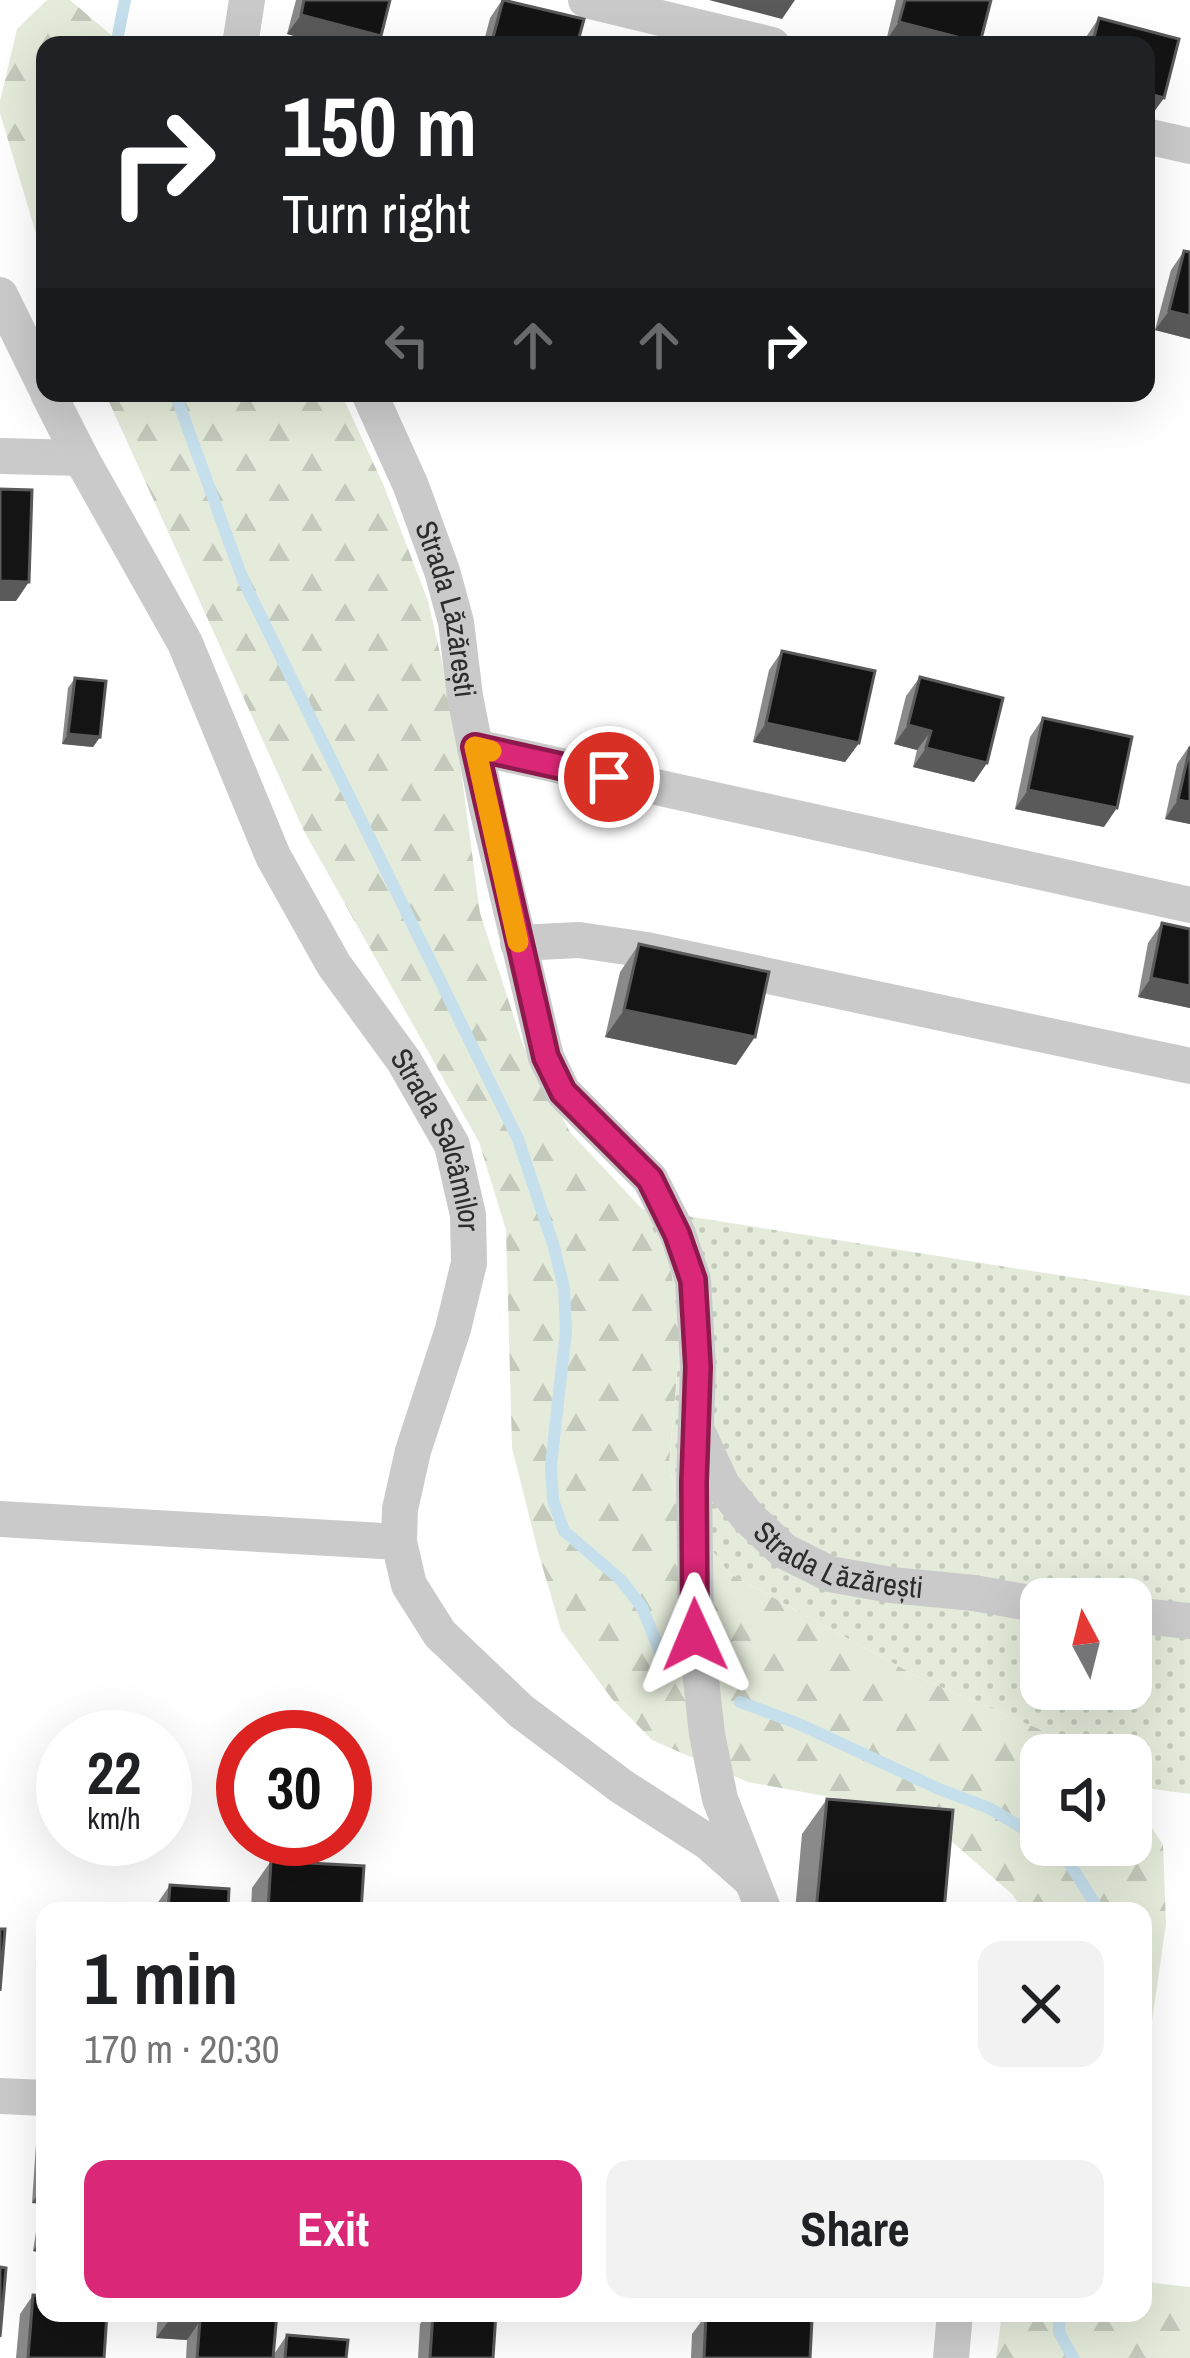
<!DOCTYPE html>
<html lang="en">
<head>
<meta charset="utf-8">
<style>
	body { margin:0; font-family:"Archivo Narrow",sans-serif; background:#f2f2f2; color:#202124; height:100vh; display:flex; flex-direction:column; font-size:45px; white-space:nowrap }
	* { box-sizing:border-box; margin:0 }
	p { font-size:39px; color:#757577 }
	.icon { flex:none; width:66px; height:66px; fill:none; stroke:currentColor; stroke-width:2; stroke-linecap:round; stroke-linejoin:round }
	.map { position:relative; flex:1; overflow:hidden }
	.side { position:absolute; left:36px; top:1902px; width:1116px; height:420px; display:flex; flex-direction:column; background:#fff; border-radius:24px; box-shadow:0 12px 48px #0002 }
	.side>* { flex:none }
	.top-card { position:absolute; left:36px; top:36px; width:1119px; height:366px; border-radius:24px; box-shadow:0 12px 48px #0002; background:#202124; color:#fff; overflow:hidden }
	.needle { width:78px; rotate:353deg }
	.tools { position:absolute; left:1020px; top:1578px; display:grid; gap:24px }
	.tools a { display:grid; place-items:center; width:132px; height:132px; border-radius:24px; background:#fff; box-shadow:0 12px 48px #0002; font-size:60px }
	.speed { position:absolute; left:36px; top:1710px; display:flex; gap:24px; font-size:60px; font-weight:700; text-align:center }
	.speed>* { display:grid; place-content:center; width:156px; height:156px; border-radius:50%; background:#fff; box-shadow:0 12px 48px #0002; line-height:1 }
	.speed small { font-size:30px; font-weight:400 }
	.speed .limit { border:18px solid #d22; background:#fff; color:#111 }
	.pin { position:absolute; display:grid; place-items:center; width:102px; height:102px; color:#fff; margin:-51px; border:6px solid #fff; border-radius:50%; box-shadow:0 3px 12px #0007 }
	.me { position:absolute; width:132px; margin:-66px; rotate:359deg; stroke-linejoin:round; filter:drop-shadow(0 0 9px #0008) }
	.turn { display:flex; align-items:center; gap:42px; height:252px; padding:0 48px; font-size:54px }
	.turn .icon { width:156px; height:156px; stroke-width:2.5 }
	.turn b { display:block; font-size:84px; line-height:102px }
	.lanes { display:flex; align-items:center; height:114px; padding:0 48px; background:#0003; justify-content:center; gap:60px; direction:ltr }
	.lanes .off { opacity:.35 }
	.round { display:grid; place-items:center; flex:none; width:126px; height:126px; border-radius:24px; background:#f2f2f2 }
	.head { display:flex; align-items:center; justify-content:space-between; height:204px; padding:0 48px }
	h1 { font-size:72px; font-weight:700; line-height:90px }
	.action { display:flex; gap:24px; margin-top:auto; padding:24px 48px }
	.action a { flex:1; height:138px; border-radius:24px; background:#db2777; color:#fff; font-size:48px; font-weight:700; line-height:138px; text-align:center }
	.action a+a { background:#f2f2f2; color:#202124 }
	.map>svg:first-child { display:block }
	.grass { fill:url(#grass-dots); fill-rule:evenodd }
	.forest { fill:url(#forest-firs) }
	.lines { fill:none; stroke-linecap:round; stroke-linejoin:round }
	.stream { stroke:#c5dfec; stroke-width:12 }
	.minor { stroke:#cacaca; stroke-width:36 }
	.wall { fill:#8a8a8a }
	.shaded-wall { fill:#5a5a5a }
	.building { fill:#141414; stroke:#5a5a5a; stroke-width:3 }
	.route-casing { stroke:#8e194d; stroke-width:30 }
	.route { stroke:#db2777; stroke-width:21 }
	.slow { stroke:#f59e0b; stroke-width:21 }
	.labels { text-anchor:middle; stroke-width:12; stroke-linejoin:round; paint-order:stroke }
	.street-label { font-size:30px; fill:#2d2d2d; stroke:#fff }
</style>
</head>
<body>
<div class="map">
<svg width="1190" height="2358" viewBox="0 0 1190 2358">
	<defs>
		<pattern id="grass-dots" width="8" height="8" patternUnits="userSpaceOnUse" patternTransform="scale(3)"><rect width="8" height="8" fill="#e4ebda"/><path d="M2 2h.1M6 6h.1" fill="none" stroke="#c4cabb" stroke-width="1.8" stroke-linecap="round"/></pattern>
		<pattern id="forest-firs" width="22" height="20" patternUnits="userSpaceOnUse" patternTransform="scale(3)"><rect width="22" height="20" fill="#e4ebda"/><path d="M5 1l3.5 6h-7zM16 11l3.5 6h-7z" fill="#c4cabb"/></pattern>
	</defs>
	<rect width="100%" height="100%" fill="#fff"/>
	<path class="grass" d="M642 1209 1190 1296V1794L1131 1786V1755H1078L1039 1729 920 1678 730 1574 678 1505 669 1464 680 1341ZM1041 1599H1131V1689H1041Z"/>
	<g class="forest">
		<polygon points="47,0 70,0 123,45 45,45 45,264 0,113 0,101 17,29"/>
		<polygon points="105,393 341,393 384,486 428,601 453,710 480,913 523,1045 570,1132 642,1209 670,1261 680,1341 669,1464 678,1505 730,1574 920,1678 1039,1729 1078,1755 1041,1755 1041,1845 1131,1845 1131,1796 1163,1845 1166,1924 1143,2083 1143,1911 1023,1911 1013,1895 951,1841 868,1804 748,1782 652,1740 612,1699 561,1630 539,1555 512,1448 506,1230 479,1142 304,831"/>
		<polygon points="1143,2278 1154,2283 1190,2287 1190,2358 996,2358 1002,2313 1143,2313"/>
	</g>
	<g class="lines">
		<g class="stream">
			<polyline points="116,45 125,0"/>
			<polyline points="175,393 243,580 518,1139 554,1247 564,1288 566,1331 551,1465 553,1500 564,1531 621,1580 642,1607 664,1662"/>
			<polyline points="740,1702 799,1724 939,1789 989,1808 1041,1839"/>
			<polyline points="1048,1845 1068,1861 1095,1904 1097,1911"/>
			<polyline points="1059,2313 1059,2332 1073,2358"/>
		</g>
		<g class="minor">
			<polyline points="586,0 772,45"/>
			<polyline points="240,45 247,0"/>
			<polyline points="1146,136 1190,146"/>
			<polyline points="0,295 45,386"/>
			<path id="s1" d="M48 393 81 458 185 643 273 856 334 965 404 1061 452 1145 468 1215 469 1263 453 1329 413 1451 400 1509 399 1542 409 1585 440 1634 521 1711 621 1786 708 1842 751 1880"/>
			<path id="s2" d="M369 393 411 486 442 571 456 622 465 696 487 808 546 1057 563 1092 650 1179 678 1234 693 1280 698 1367 694 1482 696 1635 707 1734 720 1799 764 1911"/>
			<polyline points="0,456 81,458"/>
			<polyline points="475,747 1190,905"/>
			<polyline points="518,943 579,940 647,950 1190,1066"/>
			<path id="s3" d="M699 1435 722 1485 748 1517 784 1551 830 1574 891 1585 974 1593 1041 1605"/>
			<polyline points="0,1519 399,1542"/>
			<polyline points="1131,1615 1190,1621"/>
			<polyline points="0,2096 45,2098"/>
			<polyline points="951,2358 955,2313"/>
		</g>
	</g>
	<g class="wall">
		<polygon points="296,0 390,0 374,45 328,45 287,34"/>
		<polygon points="502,0 577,45 483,45 490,18"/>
		<polygon points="896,0 991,0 978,45 899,45 886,41"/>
		<polygon points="1099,18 1179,39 1164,98 1150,117 1146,116 1146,45 1084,45 1086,37"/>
		<polygon points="1184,251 1190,252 1190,339 1155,330 1171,270"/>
		<polygon points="782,651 859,743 845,762 753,742 769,670"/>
		<polygon points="920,677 987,763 974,782 913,767 917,750 894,744 906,696"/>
		<polygon points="75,678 100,737 93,747 62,744 68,688"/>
		<polygon points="1043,718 1104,827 1015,809 1030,737"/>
		<polygon points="1190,745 1190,824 1165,819 1177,764"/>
		<polygon points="1162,923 1190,929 1190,1008 1138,997 1148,943"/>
		<polygon points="639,944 736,1065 605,1037 620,972"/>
		<polygon points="827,1799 944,1911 795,1911 802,1834"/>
		<polygon points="271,1861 361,1911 251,1911 252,1888"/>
		<polygon points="170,1885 228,1911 152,1911"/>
		<polygon points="45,2131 45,2204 32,2203 36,2144"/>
		<polygon points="45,2210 45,2253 33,2251 38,2219"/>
		<polygon points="33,2295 104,2358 16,2358 20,2314"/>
		<polygon points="158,2313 277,2313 274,2354 287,2335 346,2358 186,2358 187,2340 156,2338"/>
		<polygon points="428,2313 496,2313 493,2358 418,2358 420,2324"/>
		<polygon points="706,2315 810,2358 691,2358 692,2334"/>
	</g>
	<g class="shaded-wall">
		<polygon points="709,0 795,0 782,19"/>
		<polygon points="301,15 381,36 374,45 328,45 287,34"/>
		<polygon points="899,22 980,43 978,45 899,45 886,41"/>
		<polygon points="1146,93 1164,98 1150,117 1146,116"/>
		<polygon points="1169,311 1190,316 1190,339 1155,330"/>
		<polygon points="0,581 29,582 16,601 0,601"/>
		<polygon points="766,723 859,743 845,762 753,742"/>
		<polygon points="908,725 931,731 917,750 894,744"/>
		<polygon points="68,734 100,737 93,747 62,744"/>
		<polygon points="926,748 987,763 974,782 913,767"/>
		<polygon points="1028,790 1117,808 1104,827 1015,809"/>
		<polygon points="1178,800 1190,802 1190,824 1165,819"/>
		<polygon points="1151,978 1190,986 1190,1008 1138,997"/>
		<polygon points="624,1010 755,1037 736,1065 605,1037"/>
		<polygon points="45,2184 45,2204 32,2203"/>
		<polygon points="40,2241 45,2242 45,2253 33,2251"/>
		<polygon points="170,2319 200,2321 187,2340 156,2338"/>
	</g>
	<g class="building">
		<polygon points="304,0 390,0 381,36 301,15"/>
		<polygon points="503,0 584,19 577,45 491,45"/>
		<polygon points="905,0 991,0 980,43 899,22"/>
		<polygon points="1099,18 1179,39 1164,98 1146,93 1146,45 1092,45"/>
		<polygon points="1184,251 1190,252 1190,316 1169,311"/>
		<polygon points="0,489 32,490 29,582 0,581"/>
		<polygon points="782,651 875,671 859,743 766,723"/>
		<polygon points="920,677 1003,698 987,763 926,748 931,731 908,725"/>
		<polygon points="75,678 106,681 100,737 68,734"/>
		<polygon points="1043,718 1132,737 1117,808 1028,790"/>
		<polygon points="1190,747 1190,802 1178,800"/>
		<polygon points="1162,923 1190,929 1190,986 1151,978"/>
		<polygon points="639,944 769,972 755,1037 624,1010"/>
		<polygon points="827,1799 953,1810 944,1911 816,1911"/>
		<polygon points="271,1861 364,1866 361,1911 268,1911"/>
		<polygon points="170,1885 229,1889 228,1911 168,1911"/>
		<polygon points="0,1929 5,1929 0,1991"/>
		<polygon points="45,2212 45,2242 40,2241"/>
		<polygon points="0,2267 6,2268 0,2337"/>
		<polygon points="33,2295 45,2296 45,2313 107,2313 104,2358 28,2358"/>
		<polygon points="170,2313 277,2313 273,2358 197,2358 200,2321 170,2319"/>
		<polygon points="433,2313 496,2313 493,2358 430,2358"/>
		<polygon points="706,2315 812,2320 810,2358 704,2358"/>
		<polygon points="287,2335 348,2340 346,2358 285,2358"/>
	</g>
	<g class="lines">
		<g class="route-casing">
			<polyline id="route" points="609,777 475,747 546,1057 563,1092 650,1179 677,1234 693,1280 698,1367 694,1482 695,1635"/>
		</g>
		<use href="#route" class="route"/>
		<polyline class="slow" points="491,751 475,747 518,942"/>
	</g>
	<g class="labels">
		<g class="street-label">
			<text dy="10" stroke="none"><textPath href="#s2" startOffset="231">Strada Lăzărești</textPath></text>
			<text dy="10" stroke="none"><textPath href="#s1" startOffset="846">Strada Salcâmilor</textPath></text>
			<text dy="10" stroke="none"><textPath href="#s3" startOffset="201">Strada Lăzărești</textPath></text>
		</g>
	</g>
</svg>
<div class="tools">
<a><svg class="needle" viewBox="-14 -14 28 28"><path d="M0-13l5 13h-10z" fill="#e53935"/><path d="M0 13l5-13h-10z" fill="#757577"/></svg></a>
<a><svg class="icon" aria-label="sound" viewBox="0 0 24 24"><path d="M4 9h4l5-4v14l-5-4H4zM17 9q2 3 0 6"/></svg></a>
</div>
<div class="speed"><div>22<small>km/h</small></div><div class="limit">30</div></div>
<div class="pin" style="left:609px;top:777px;background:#d93025"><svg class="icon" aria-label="arrive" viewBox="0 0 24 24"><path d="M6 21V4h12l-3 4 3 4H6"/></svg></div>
<svg class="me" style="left:695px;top:1635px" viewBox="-20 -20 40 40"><path d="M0-17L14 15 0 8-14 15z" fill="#db2777" stroke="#fff" stroke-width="4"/></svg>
<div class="top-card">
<div class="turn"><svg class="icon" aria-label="right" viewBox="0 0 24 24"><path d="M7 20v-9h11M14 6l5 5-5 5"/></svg><div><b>150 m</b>Turn right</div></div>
<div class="lanes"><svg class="icon off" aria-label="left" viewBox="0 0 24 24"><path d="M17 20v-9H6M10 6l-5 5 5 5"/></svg><svg class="icon off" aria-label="ahead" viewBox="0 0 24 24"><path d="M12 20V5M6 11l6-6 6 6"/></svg><svg class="icon off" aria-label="ahead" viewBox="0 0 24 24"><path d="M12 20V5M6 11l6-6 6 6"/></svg><svg class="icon" aria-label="right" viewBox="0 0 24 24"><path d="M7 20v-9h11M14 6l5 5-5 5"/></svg></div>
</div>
<section class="side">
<div class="head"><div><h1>1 min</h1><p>170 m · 20:30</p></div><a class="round"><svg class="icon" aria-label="close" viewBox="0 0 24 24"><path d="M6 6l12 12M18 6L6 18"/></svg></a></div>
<div class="action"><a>Exit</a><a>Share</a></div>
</section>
</div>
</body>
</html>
